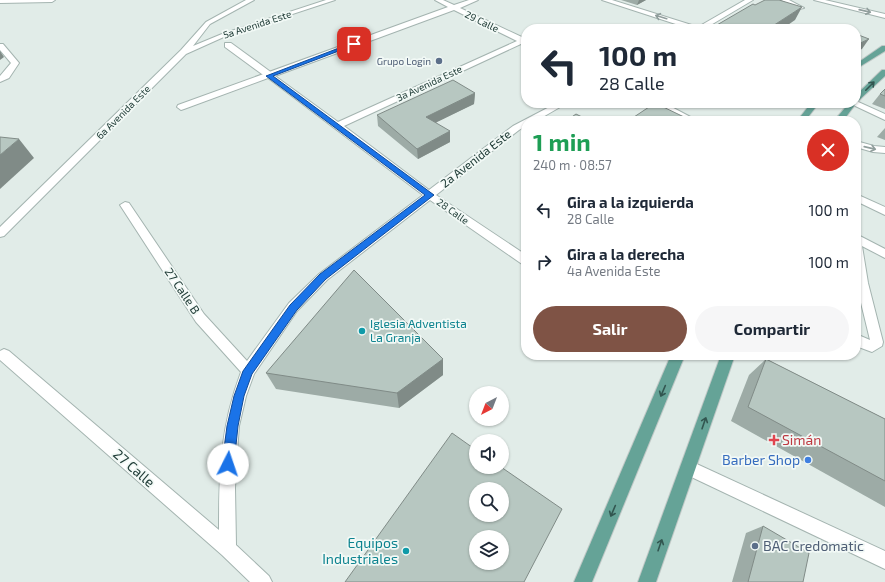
<!DOCTYPE html>
<html lang="es">
<head>
<meta charset="utf-8">
<style>
	body { margin:0; font-family:"Exo 2",sans-serif; background:#f6f6f7; color:#1f2937; height:100vh; display:flex; flex-direction:column; font-size:15px; white-space:nowrap }
	* { box-sizing:border-box; margin:0 }
	p { font-size:13px; color:#747a83 }
	.icon { flex:none; width:22px; height:22px; fill:none; stroke:currentColor; stroke-width:2; stroke-linecap:round; stroke-linejoin:round }
	.map { position:relative; flex:1; overflow:hidden }
	.sheet { position:absolute; left:521px; top:116px; width:340px; height:244px; display:flex; flex-direction:column; background:#fff; border-radius:16px; box-shadow:0 1px 3px #0004 }
	.sheet>* { flex:none }
	.banner { position:absolute; left:521px; top:24px; width:340px; height:84px; border-radius:16px; box-shadow:0 1px 3px #0004; background:#fff; color:#1f2937; overflow:hidden }
	.needle { width:26px; rotate:222deg }
	.fabs { position:absolute; left:469px; top:386px; display:grid; gap:8px }
	.fabs a { display:grid; place-items:center; width:40px; height:40px; border-radius:50%; background:#fff; box-shadow:0 1px 3px #0004; font-size:20px }
	.pin { position:absolute; display:grid; place-items:center; width:34px; height:34px; color:#fff; margin:-17px; border-radius:8px; box-shadow:0 2px 6px #0006 }
	.me { position:absolute; width:44px; margin:-22px; rotate:4deg; stroke-linejoin:round; filter:drop-shadow(0 0 3px #0008) }
	.turn { display:flex; align-items:center; gap:14px; height:84px; padding:0 12px; font-size:18px }
	.turn .icon { width:52px; height:52px; stroke-width:2.5 }
	.turn b { display:block; font-size:28px; line-height:34px }
	.round { display:grid; place-items:center; flex:none; width:42px; height:42px; border-radius:21px; background:#f6f6f7 }
	.overview { display:flex; align-items:center; justify-content:space-between; height:68px; padding:0 12px }
	h1 { font-size:24px; font-weight:700; line-height:30px; color:#1e9e55 }
	.primary-button { display:flex; gap:8px; margin-top:auto; padding:8px 12px }
	.primary-button a { flex:1; height:46px; border-radius:24px; background:#7f5345; color:#fff; font-size:16px; font-weight:700; line-height:46px; text-align:center }
	.primary-button a+a { background:#f6f6f7; color:#1f2937 }
	ul { padding:0; list-style:none }
	li { display:flex; align-items:center; gap:12px; height:52px; padding:0 12px }
	li div { flex:1 }
	li b { display:block; font-size:15px }
	li em { font-style:normal }
	.map>svg:first-child { display:block }
	.lines { fill:none; stroke-linecap:round; stroke-linejoin:round }
	.service-casing { stroke:#a4b4b0; stroke-width:2 }
	.minor-casing { stroke:#a4b4b0; stroke-width:2 }
	.primary-casing { stroke:#c1c9c7; stroke-width:2 }
	.service { fill:#fff; fill-rule:evenodd }
	.minor { fill:#fff; fill-rule:evenodd }
	.primary { fill:#65a397; fill-rule:evenodd }
	.wall { fill:#9daba6 }
	.shaded-wall { fill:#808b87 }
	.building { fill:#b7c7c1; stroke:#808b87; fill-rule:evenodd }
	.oneway { stroke:#909e9c }
	.oneway2 { stroke:#325650 }
	.route { fill:#1a73e8; stroke:#114b97 }
	.service-dot { fill:#5c6f8a; stroke:#f2f9f6; stroke-width:1.5 }
	.culture-dot { fill:#0f9aa8; stroke:#f2f9f6; stroke-width:1.5 }
	.health-dot { fill:#e0444e; stroke:#f2f9f6; stroke-width:1.5 }
	.shop-dot { fill:#3f7fe0; stroke:#f2f9f6; stroke-width:1.5 }
	.labels { text-anchor:middle; stroke-width:3.5; stroke-linejoin:round; paint-order:stroke }
	.far-street-label { font-size:10px; fill:#213d38; stroke:#f2f9f6 }
	.far-service-label { font-size:10px; fill:#4e5e75; stroke:#f2f9f6; text-anchor:end }
	.street-label { font-size:12px; fill:#213d38; stroke:#f2f9f6 }
	.culture-label { font-size:12px; fill:#0d838f; stroke:#f2f9f6; text-anchor:start }
	.near-health-label { font-size:14px; fill:#be3a42; stroke:#f2f9f6; text-anchor:start }
	.near-shop-label { font-size:14px; fill:#366cbe; stroke:#f2f9f6; text-anchor:end }
	.near-street-label { font-size:14px; fill:#213d38; stroke:#f2f9f6 }
	.near-culture-label { font-size:14px; fill:#0d838f; stroke:#f2f9f6; text-anchor:end }
	.near-service-label { font-size:14px; fill:#4e5e75; stroke:#f2f9f6; text-anchor:start }
</style>
</head>
<body>
<div class="map">
<svg width="885" height="582" viewBox="0 0 885 582">
	<rect width="100%" height="100%" fill="#e1ece8"/>
	<g class="lines">
		<g class="service-casing">
			<g id="service">
				<polygon points="781,0 789,0 804,8 799,9"/>
				<polygon points="225,43 231,43 272,73 272,77 266,77 225,47"/>
				<polygon points="0,44 3,44 19,63 9,78 0,82 0,76 11,63 0,50"/>
				<polygon points="856,101 885,114 885,120 849,103 856,103"/>
				<polygon points="856,141 874,146 885,147 885,153 873,152 856,147"/>
				<polygon points="856,234 885,249 885,258 862,246 868,283 883,342 882,346 872,352 856,346 856,334 870,340 856,282"/>
				<polygon points="688,460 885,551 885,569 683,473 680,468 683,463"/>
			</g>
		</g>
		<g class="minor-casing">
			<g id="minor">
				<polygon points="0,0 55,0 52,2 0,3"/>
				<polygon points="246,0 254,0 210,24 193,46 222,34 326,0 335,0 226,36 186,54 4,236 0,237 0,227 181,50 206,22"/>
				<path d="M435 0H443L454 5 469 0H478L460 8 526 39V44L523 43 344 126 429 190 513 126 557 103H567L536 121H526V126L519 130 436 195 526 255V265L522 264 430 200 327 280 297 311 254 374 246 396 239 426 237 452 235 488 236 545 269 576 272 582H250L222 555 0 360V351L4 349 9 351 219 530C219 473 220 428 241 372L196 322 120 205 125 202 129 203 204 314 247 361 289 303 319 274 423 195 268 78 184 109 181 110 177 107 178 105 448 7ZM454 10 517 41 338 122 275 76Z"/>
				<polygon points="602,0 612,0 698,27 745,0 753,0 704,29 691,29"/>
				<polygon points="814,0 825,0 885,14 885,18"/>
				<polygon points="653,103 664,103 698,121 687,121"/>
				<polygon points="856,194 885,207 885,215 856,201"/>
			</g>
		</g>
		<g class="primary-casing">
			<g id="primary">
				<polygon points="882,46 885,46 885,51 856,69 856,64"/>
				<polygon points="882,70 885,70 885,76 857,102 843,121 834,121 849,103 856,103 856,95"/>
				<polygon points="811,103 819,103 805,121 797,121"/>
				<polygon points="671,355 685,355 592,582 574,582"/>
				<polygon points="721,355 735,355 656,582 638,582"/>
			</g>
		</g>
		<use href="#service" class="service"/>
		<use href="#minor" class="minor"/>
		<use href="#primary" class="primary"/>
	</g>
	<g class="wall">
		<polygon points="621,0 646,0 637,5"/>
		<polygon points="885,89 885,109 872,104 880,94"/>
		<polygon points="475,93 474,104 436,122 450,142 418,159 378,126 377,115"/>
		<polygon points="634,117 684,117 682,121 632,121"/>
		<polygon points="885,128 885,140 877,137"/>
		<polygon points="443,359 443,375 399,408 276,389 266,373"/>
		<polygon points="766,359 885,419 885,507 731,421 749,375"/>
		<polygon points="763,526 803,582 732,582 746,533"/>
	</g>
	<g class="shaded-wall">
		<polygon points="639,0 646,0 637,5"/>
		<polygon points="802,7 795,20 782,29 768,29"/>
		<polygon points="869,39 862,49 856,52 856,45"/>
		<polygon points="0,51 4,57 0,60"/>
		<polygon points="475,93 474,104 427,127 426,117"/>
		<polygon points="684,117 682,121 678,121"/>
		<polygon points="450,131 450,142 418,159 417,149"/>
		<polygon points="19,139 34,158 0,189 0,155"/>
		<polygon points="443,359 443,375 399,408 397,393"/>
	</g>
	<g class="building">
		<polygon points="765,0 779,0 802,7 768,29 710,29 753,4 755,5"/>
		<polygon points="856,34 869,39 856,45"/>
		<polygon points="453,80 475,93 426,117 450,131 417,149 377,115"/>
		<polygon points="885,89 885,96 880,94"/>
		<polygon points="655,103 684,117 678,121 641,121 634,117"/>
		<polygon points="576,114 590,121 566,121"/>
		<polygon points="0,137 19,139 0,155"/>
		<polygon points="354,270 443,359 397,393 266,373"/>
		<polygon points="766,359 885,419 885,481 748,407"/>
		<path d="M452 433 476 450V467H501L562 509 524 582H345ZM476 489H502V515H476ZM476 537H502V563H476Z"/>
		<polygon points="763,526 809,553 803,582 748,582"/>
	</g>
	<defs><path id="oneway-shaft" d="M-6 0H5M1.5-3L5.5 0L1.5 3" fill="none" stroke-width="1.6" stroke-linecap="round" stroke-linejoin="round"/></defs>
	<g class="oneway">
		<use href="#oneway-shaft" transform="translate(865 11) rotate(13)"/>
		<use href="#oneway-shaft" transform="translate(661 17) rotate(-163)"/>
		<use href="#oneway-shaft" transform="translate(870 148) rotate(13)"/>
	</g>
	<g class="oneway2">
		<use href="#oneway-shaft" transform="translate(870 86) rotate(-45)"/>
		<use href="#oneway-shaft" transform="translate(663 391) rotate(113)"/>
		<use href="#oneway-shaft" transform="translate(704 423) rotate(-71)"/>
		<use href="#oneway-shaft" transform="translate(613 511) rotate(113)"/>
		<use href="#oneway-shaft" transform="translate(660 545) rotate(-71)"/>
	</g>
	<polygon class="route" points="352,43 357,44 273,76 434,195 326,279 297,310 252,374 244,396 238,426 234,464 232,468 228,470 224,468 222,464 227,426 234,396 243,371 290,305 320,274 425,195 266,76"/>
	<g class="service-dot">
		<circle cx="439" cy="61" r="4"/>
		<circle cx="755" cy="546" r="4"/>
	</g>
	<g class="culture-dot">
		<circle cx="362" cy="331" r="4"/>
		<circle cx="406" cy="551" r="4"/>
	</g>
	<path class="health-dot" d="M772 434h4v4h4v4h-4v4h-4v-4h-4v-4h4z"/>
	<circle class="shop-dot" cx="808" cy="460" r="4"/>
	<g class="labels">
		<g class="far-street-label">
			<text transform="translate(482 21) rotate(26)" y="4">29 Calle</text>
			<text transform="translate(257 24) rotate(-18)" y="4">5a Avenida Este</text>
			<text transform="translate(429 83) rotate(-25)" y="4">3a Avenida Este</text>
			<text transform="translate(123 112) rotate(-45)" y="4">6a Avenida Este</text>
			<text transform="translate(453 211) rotate(35)" y="4">28 Calle</text>
		</g>
		<g class="far-service-label">
			<text x="431" y="65">Grupo Login</text>
		</g>
		<g class="street-label">
			<text transform="translate(476 159) rotate(-38)" y="4">2a Avenida Este</text>
			<text transform="translate(182 291) rotate(56)" y="4">27 Calle B</text>
		</g>
		<g class="culture-label">
			<text x="370" y="328">Iglesia Adventista<tspan x="370" dy="14">La Granja</tspan></text>
		</g>
		<g class="near-health-label">
			<text x="782" y="445">Simán</text>
		</g>
		<g class="near-shop-label">
			<text x="800" y="465">Barber Shop</text>
		</g>
		<g class="near-street-label">
			<text transform="translate(134 468) rotate(41)" y="5">27 Calle</text>
		</g>
		<g class="near-culture-label">
			<text x="398" y="548">Equipos<tspan x="398" dy="16">Industriales</tspan></text>
		</g>
		<g class="near-service-label">
			<text x="763" y="551">BAC Credomatic</text>
		</g>
	</g>
</svg>
<div class="fabs">
<a><svg class="needle" viewBox="-14 -14 28 28"><path d="M0-13l5 13h-10z" fill="#e53935"/><path d="M0 13l5-13h-10z" fill="#747a83"/></svg></a>
<a><svg class="icon" aria-label="sound" viewBox="0 0 24 24"><path d="M4 9h4l5-4v14l-5-4H4zM17 9q2 3 0 6"/></svg></a>
<a><svg class="icon" aria-label="search" viewBox="0 0 24 24"><circle cx="10" cy="10" r="6"/><path d="M15 15l6 6"/></svg></a>
<a><svg class="icon" aria-label="layers" viewBox="0 0 24 24"><path d="M12 4l9 5-9 5-9-5zM3 14l9 5 9-5"/></svg></a>
</div>
<div class="pin" style="left:354px;top:44px;background:#d93025"><svg class="icon" aria-label="arrive" viewBox="0 0 24 24"><path d="M6 21V4h12l-3 4 3 4H6"/></svg></div>
<svg class="me" style="left:228px;top:464px" viewBox="-20 -20 40 40"><circle r="19" fill="#fff"/><path d="M0-13L10 11 0 6-10 11z" fill="#1a73e8"/></svg>
<div class="banner">
<div class="turn"><svg class="icon" aria-label="left" viewBox="0 0 24 24"><path d="M17 20v-9H6M10 6l-5 5 5 5"/></svg><div><b>100 m</b>28 Calle</div></div>
</div>
<section class="sheet">
<div class="overview"><div><h1>1 min</h1><p>240 m · 08:57</p></div><a class="round" style="background:#d93025;color:#fff"><svg class="icon" aria-label="close" viewBox="0 0 24 24"><path d="M6 6l12 12M18 6L6 18"/></svg></a></div>
<ul>
<li><svg class="icon" aria-label="left" viewBox="0 0 24 24"><path d="M17 20v-9H6M10 6l-5 5 5 5"/></svg><div><b>Gira a la izquierda</b><p>28 Calle</p></div><em>100 m</em></li>
<li><svg class="icon" aria-label="right" viewBox="0 0 24 24"><path d="M7 20v-9h11M14 6l5 5-5 5"/></svg><div><b>Gira a la derecha</b><p>4a Avenida Este</p></div><em>100 m</em></li>
</ul>
<div class="primary-button"><a>Salir</a><a>Compartir</a></div>
</section>
</div>
</body>
</html>
